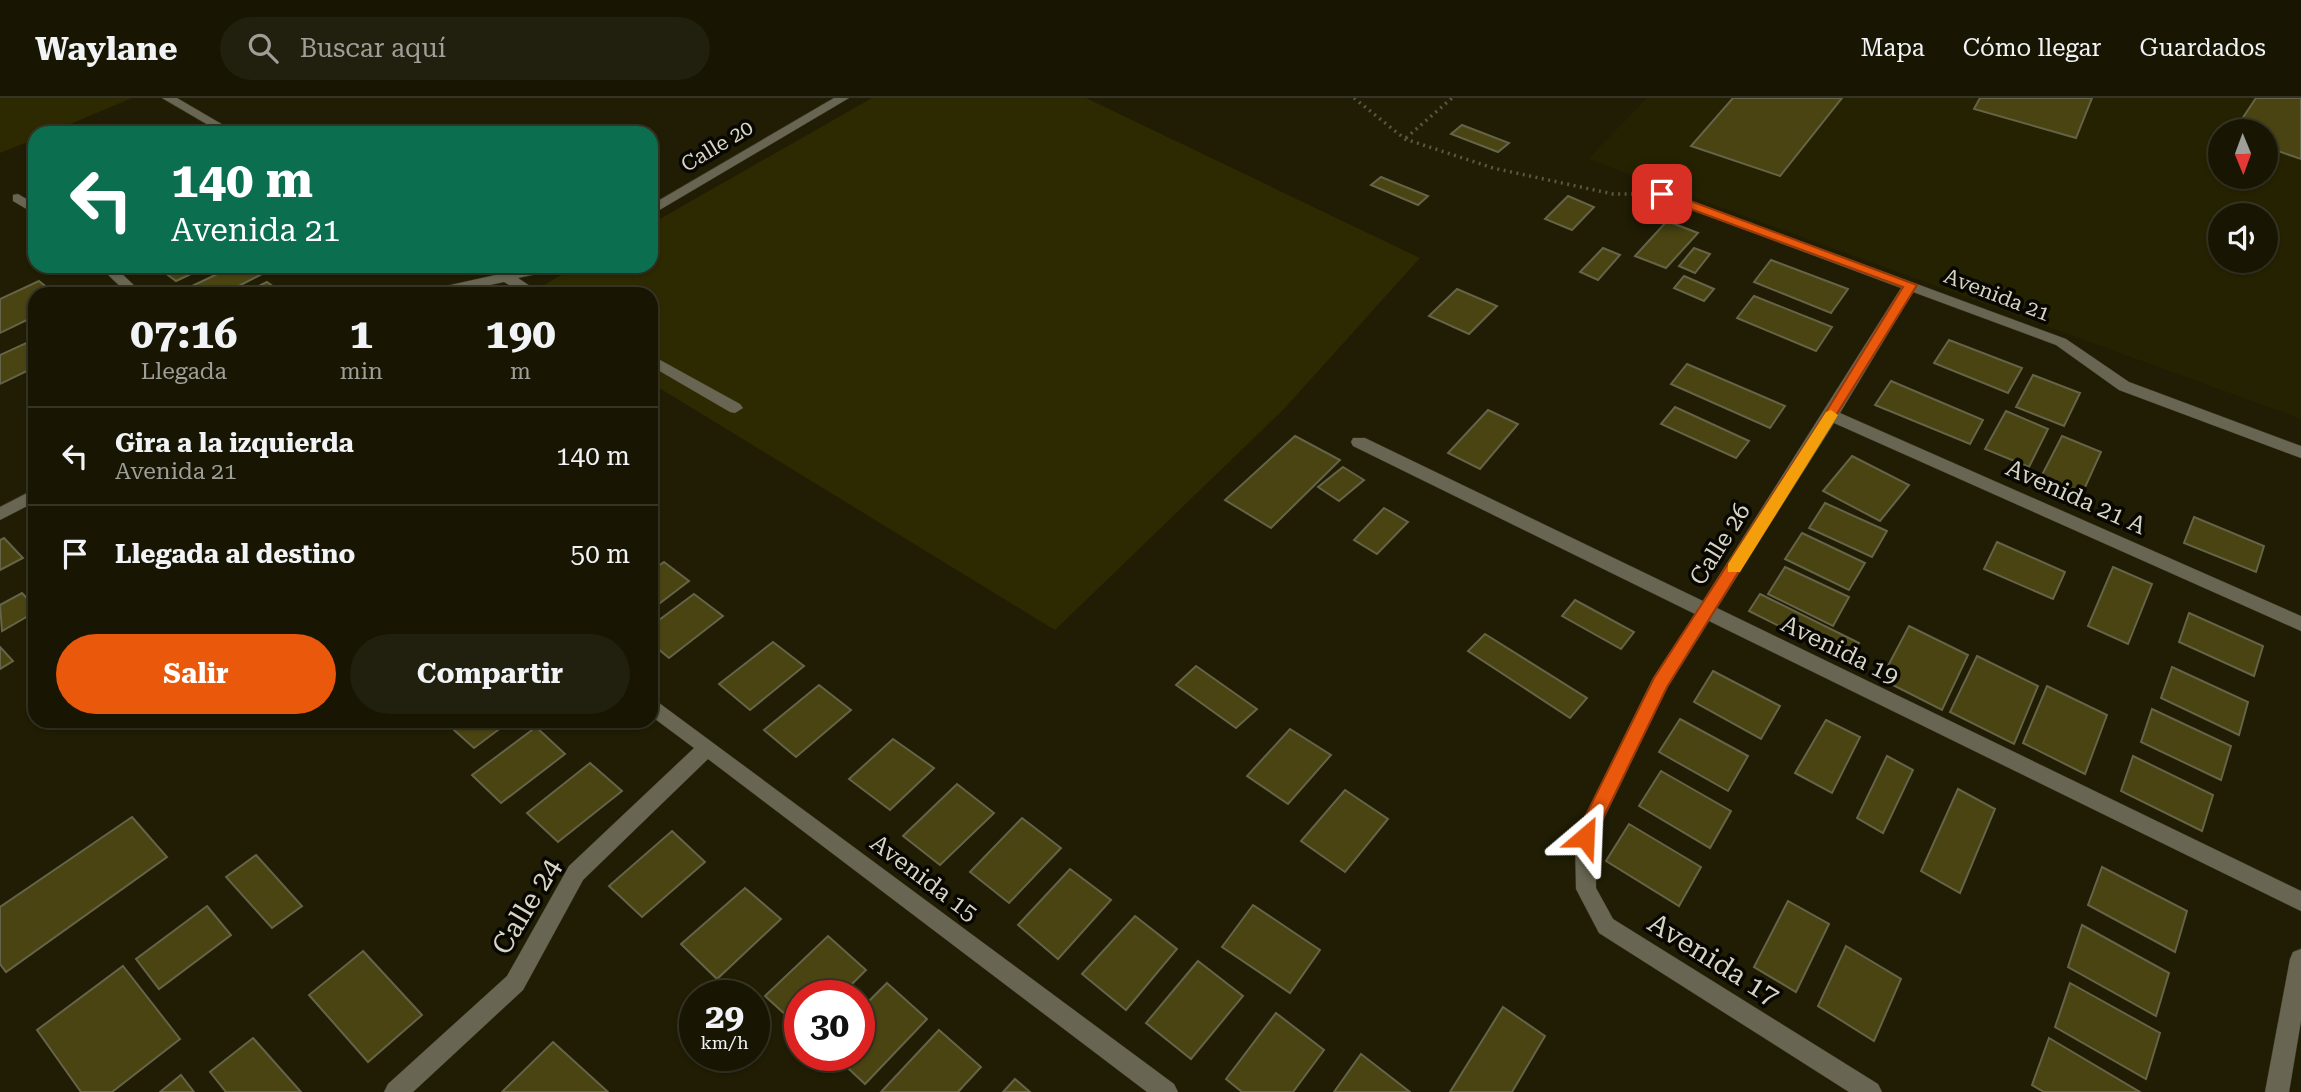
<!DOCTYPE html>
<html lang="es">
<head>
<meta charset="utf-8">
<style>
	body { margin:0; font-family:"Roboto Serif",serif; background:#211f0d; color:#f1f3f6; height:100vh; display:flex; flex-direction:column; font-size:26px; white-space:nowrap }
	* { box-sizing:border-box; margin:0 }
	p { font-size:23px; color:#9f9f9a }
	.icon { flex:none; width:38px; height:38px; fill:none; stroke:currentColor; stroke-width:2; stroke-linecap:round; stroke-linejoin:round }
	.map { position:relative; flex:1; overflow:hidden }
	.side { position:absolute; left:28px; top:189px; width:630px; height:441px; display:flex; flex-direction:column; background:#181603; border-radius:21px; box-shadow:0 2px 5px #0004,0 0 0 2px #363525 }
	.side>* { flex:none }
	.banner { position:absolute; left:28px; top:28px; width:630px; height:147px; border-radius:21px; box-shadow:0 2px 5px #0004,0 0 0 2px #363525; background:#0b6e4f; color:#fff; overflow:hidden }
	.needle { width:46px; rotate:179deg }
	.buttons { position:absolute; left:2208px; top:21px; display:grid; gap:14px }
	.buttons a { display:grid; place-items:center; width:70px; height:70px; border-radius:50%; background:#181603; box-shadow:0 2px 5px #0004,0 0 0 2px #363525; font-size:35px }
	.speed { position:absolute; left:679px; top:882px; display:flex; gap:14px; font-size:35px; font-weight:700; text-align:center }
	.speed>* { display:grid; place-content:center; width:91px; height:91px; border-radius:50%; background:#181603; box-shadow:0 2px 5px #0004,0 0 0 2px #363525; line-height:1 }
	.speed small { font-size:18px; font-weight:400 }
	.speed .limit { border:10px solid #d22; background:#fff; color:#111 }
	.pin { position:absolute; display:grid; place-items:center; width:60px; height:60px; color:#fff; margin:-30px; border-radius:14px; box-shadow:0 4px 10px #0006 }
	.me { position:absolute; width:77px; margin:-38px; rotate:26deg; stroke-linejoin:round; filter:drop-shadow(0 0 5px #0008) }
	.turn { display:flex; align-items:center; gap:24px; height:147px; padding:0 28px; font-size:32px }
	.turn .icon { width:91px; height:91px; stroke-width:2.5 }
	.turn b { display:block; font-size:49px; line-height:60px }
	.eta { display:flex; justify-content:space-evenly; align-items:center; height:119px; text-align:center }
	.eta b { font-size:42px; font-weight:700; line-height:49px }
	.action { display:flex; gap:14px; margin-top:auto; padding:14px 28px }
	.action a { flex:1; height:80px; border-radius:42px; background:#ea580c; color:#fff; font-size:28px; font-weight:700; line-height:80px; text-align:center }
	.action a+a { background:#211f0d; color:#f1f3f6 }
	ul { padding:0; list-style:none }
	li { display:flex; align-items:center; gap:21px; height:98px; padding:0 28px; border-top:2px solid #363525 }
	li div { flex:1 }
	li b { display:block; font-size:26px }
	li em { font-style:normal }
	header { display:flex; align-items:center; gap:42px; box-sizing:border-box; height:98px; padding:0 35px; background:#181603; border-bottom:2px solid #363525 }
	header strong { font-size:33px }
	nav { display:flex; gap:38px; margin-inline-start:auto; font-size:24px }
	.search { width:490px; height:63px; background:#211f0d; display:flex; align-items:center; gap:18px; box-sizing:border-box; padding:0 24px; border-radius:38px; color:#9f9f9a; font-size:26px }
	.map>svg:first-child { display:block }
	.built { fill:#252201; fill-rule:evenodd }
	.green { fill:#2d2900 }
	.building { fill:#494411; stroke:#656348; stroke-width:2 }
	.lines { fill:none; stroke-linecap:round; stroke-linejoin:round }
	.minor-casing { stroke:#39371f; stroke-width:1 }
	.path { stroke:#595741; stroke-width:3.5; stroke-dasharray:2 4.5; stroke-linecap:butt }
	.minor { fill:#686652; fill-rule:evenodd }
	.route { fill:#ea580c; stroke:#983908; stroke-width:2 }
	.slow { fill:#f59e0b }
	.labels { text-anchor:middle; stroke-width:7; stroke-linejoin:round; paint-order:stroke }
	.far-street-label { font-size:21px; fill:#d6d4c5; stroke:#080701 }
	.street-label { font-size:24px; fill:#d6d4c5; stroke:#080701 }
	.near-street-label { font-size:28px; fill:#d6d4c5; stroke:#080701 }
</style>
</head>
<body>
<header>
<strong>Waylane</strong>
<div class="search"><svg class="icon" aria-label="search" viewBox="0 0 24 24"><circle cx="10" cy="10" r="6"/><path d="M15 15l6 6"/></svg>Buscar aquí</div>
<nav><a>Mapa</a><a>Cómo llegar</a><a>Guardados</a></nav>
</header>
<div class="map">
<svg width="2301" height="994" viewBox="0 0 2301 994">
	<rect width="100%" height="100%" fill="#201d04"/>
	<path class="built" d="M1647 0H2301V321L1588 61ZM2221 33H2266V79H2221ZM2221 117H2266V163H2221Z"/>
	<g class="green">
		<polygon points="0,0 132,0 49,35 35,35 35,41 0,55"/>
		<polygon points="872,0 1086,0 1420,160 1284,311 1055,532 651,285 651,196 528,196 577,168 651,168 651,126"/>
	</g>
	<g class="building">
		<polygon points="1733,0 1842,0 1780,78 1691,48"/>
		<polygon points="1980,0 2092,0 2076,40 1974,11"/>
		<polygon points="2256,0 2301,0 2301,61 2266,49 2266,33 2234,33"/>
		<polygon points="1462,27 1509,45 1498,54 1451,36"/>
		<polygon points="1381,79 1428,98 1418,107 1371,87"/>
		<polygon points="1568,98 1594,109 1572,132 1545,121"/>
		<polygon points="1667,123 1698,135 1666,170 1635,158"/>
		<polygon points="1603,150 1620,157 1598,182 1580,174"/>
		<polygon points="1694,150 1710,156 1695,175 1679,168"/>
		<polygon points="1771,162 1848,191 1831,215 1754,184"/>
		<polygon points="156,168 208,168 176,183"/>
		<polygon points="234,168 268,168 272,171 223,196 202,196 192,188"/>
		<polygon points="1684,178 1714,191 1704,203 1674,190"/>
		<polygon points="39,183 55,196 35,196 35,218 0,235 0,201"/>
		<polygon points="267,184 284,196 242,196"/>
		<polygon points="1457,191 1497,208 1469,236 1429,218"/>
		<polygon points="1754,198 1832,229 1816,253 1737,220"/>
		<polygon points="35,241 35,269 0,286 0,257"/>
		<polygon points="1949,242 2022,270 2008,295 1934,265"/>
		<polygon points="1687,266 1785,308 1770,330 1671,286"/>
		<polygon points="2033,277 2080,295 2064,328 2016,309"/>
		<polygon points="1891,283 1983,322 1970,346 1875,307"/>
		<polygon points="1675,309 1749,343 1736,360 1661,326"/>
		<polygon points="1488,312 1518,326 1480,371 1448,355"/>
		<polygon points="2006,313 2048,331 2029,369 1985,351"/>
		<polygon points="1295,338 1340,362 1271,430 1225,402"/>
		<polygon points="2062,338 2101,354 2082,396 2041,379"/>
		<polygon points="1852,358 1909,387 1880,423 1823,393"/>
		<polygon points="1343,369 1364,382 1339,403 1318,389"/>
		<polygon points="1825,405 1887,433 1872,459 1809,430"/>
		<polygon points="1384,410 1408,424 1377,456 1354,442"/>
		<polygon points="2194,419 2264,448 2256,474 2184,445"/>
		<polygon points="1802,435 1865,465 1849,492 1785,461"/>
		<polygon points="4,440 23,460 0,472 0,442"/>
		<polygon points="1997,444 2065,474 2053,501 1984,471"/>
		<polygon points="664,464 689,483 651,512 651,473"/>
		<polygon points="1785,469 1849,499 1833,528 1768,496"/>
		<polygon points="2113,469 2152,486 2128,546 2088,528"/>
		<polygon points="22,495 35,509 35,514 2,533 0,507"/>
		<polygon points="694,496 723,518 669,560 651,545 651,528"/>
		<polygon points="1760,496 1859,545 1849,563 1749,513"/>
		<polygon points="1575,502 1634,534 1621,551 1562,518"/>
		<polygon points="2189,515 2263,548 2254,578 2179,544"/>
		<polygon points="1909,528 1968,557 1942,612 1881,581"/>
		<polygon points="1485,536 1587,600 1570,620 1468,553"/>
		<polygon points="773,544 804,568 750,612 719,586"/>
		<polygon points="0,549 13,563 0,571"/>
		<polygon points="1977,558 2038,588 2014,646 1950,614"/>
		<polygon points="1196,568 1257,611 1236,630 1176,587"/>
		<polygon points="2172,569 2248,604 2239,637 2161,600"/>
		<polygon points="1713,573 1780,608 1761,641 1694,604"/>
		<polygon points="819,587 851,612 796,659 764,632"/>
		<polygon points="2047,588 2107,617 2085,676 2023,645"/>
		<polygon points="2152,611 2231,648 2221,682 2141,644"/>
		<polygon points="1680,621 1748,658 1728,693 1659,654"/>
		<polygon points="1826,622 1860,639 1832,695 1795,675"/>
		<polygon points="466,623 510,623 474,650 454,632"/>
		<polygon points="536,629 565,656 501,705 472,677"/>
		<polygon points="1290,631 1331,657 1288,706 1247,678"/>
		<polygon points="893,641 934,670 890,712 849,681"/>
		<polygon points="1887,658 1913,672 1883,735 1857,720"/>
		<polygon points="2133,658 2213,697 2202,733 2121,693"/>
		<polygon points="590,665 622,693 558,744 527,715"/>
		<polygon points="1661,673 1731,713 1710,750 1639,708"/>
		<polygon points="957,686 994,715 940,767 903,738"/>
		<polygon points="1958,691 1995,711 1960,795 1921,773"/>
		<polygon points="1345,692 1388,721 1345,774 1301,743"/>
		<polygon points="132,719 167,759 6,874 0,866 0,809"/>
		<polygon points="1022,720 1061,750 1009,805 970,774"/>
		<polygon points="1629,726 1701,769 1679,808 1606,763"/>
		<polygon points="672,733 705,764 642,819 609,788"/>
		<polygon points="256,757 302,808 272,830 226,779"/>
		<polygon points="2102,769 2187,813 2175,854 2088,807"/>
		<polygon points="1070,771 1111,802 1058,861 1018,827"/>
		<polygon points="745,790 781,821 717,881 681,846"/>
		<polygon points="1788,803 1829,826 1796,894 1754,869"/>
		<polygon points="1253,807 1320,852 1290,895 1222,849"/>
		<polygon points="207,808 231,837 159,891 136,861"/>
		<polygon points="1135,818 1177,851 1126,912 1082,876"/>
		<polygon points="2082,827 2169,875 2156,918 2068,869"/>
		<polygon points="828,838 866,872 840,898 800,898 800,930 765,898"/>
		<polygon points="1846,848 1901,881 1874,943 1818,908"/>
		<polygon points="363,853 422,917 368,964 309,897"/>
		<polygon points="1198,863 1243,898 1191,961 1146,925"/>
		<polygon points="123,868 180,941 112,994 81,994 37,932"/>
		<polygon points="887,885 927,921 865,986 834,957 859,957 859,913"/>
		<polygon points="2070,885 2160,935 2146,981 2055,929"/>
		<polygon points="1503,909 1545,938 1512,994 1450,994"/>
		<polygon points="1276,915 1324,952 1293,994 1242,994 1226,981"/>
		<polygon points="939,932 981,969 958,994 881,994"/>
		<polygon points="253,940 301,994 226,994 210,974"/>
		<polygon points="2049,940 2140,994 2044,994 2032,987"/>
		<polygon points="553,944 608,994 502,994"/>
		<polygon points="1361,956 1410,994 1334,994"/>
		<polygon points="181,977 194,994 160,994"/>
		<polygon points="1015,981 1030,994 1003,994"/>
	</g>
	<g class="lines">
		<g class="minor-casing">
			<g id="minor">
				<polygon points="162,0 177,0 237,35 222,35"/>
				<polygon points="834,0 849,0 651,117 651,107"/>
				<polygon points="1662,92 2066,241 2129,284 2301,348 2301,360 2119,292 2056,247 1913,194 1840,315 2301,518 2301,533 1834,325 1717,510 2301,793 2301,813 1709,523 1667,590 1595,739 1596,790 1613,821 1878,986 1882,994 1849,994 1599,835 1576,791 1575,739 1653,580 1695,516 1353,348 1351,344 1353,340 1365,340 1703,503 1901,190 1657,99 1655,96"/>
				<polygon points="18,96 35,106 35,116 13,103 13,97"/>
				<polygon points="99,168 114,168 143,196 128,196"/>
				<polygon points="536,168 562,168 560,171 518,180 542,196 525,196 504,184 448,196 421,196 428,192"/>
				<polygon points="651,257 740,306 743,310 735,315 730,314 651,268"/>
				<polygon points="35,391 35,404 0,422 0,409"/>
				<polygon points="651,599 1174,986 1178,994 1147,994 708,661 583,782 523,892 413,994 384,994 388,986 507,878 569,768 694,650 651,618"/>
				<polygon points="2301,851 2301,923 2289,994 2265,994 2290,861 2293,854"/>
			</g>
		</g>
		<g class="path">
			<polyline points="1354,0 1405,41 1493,70 1613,96 1632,96"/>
			<polyline points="1406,40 1452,0"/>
		</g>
		<use href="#minor" class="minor"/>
	</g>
	<polygon class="route" points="1658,94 1666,94 1917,187 1667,589 1591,745 1585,747 1578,745 1575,739 1654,580 1826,314 1903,189 1658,99"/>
	<polygon class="slow" points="1831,312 1838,317 1740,474 1728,474 1728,466 1826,314"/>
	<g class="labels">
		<g class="far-street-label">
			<text transform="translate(717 48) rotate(-31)" y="7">Calle 20</text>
			<text transform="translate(1997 197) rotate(21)" y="7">Avenida 21</text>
		</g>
		<g class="street-label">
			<text transform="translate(2076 399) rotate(24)" y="8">Avenida 21 A</text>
			<text transform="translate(1720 446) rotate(-58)" y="8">Calle 26</text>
			<text transform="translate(1840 552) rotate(26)" y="8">Avenida 19</text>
			<text transform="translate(924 780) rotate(37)" y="8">Avenida 15</text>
		</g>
		<g class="near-street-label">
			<text transform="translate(526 808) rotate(-59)" y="10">Calle 24</text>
			<text transform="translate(1714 861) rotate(32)" y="10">Avenida 17</text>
		</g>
	</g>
</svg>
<div class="buttons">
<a><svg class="needle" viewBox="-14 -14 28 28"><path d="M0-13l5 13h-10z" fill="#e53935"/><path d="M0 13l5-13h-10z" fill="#9f9f9a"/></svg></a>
<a><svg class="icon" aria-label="sound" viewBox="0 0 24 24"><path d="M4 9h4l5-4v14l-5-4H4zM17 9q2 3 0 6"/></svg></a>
</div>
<div class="speed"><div>29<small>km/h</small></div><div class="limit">30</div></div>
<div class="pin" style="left:1662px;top:96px;background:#d93025"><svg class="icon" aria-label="arrive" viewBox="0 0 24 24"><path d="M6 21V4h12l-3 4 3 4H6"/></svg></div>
<svg class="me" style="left:1585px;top:739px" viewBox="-20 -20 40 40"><path d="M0-17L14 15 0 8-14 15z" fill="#ea580c" stroke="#fff" stroke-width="4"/></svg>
<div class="banner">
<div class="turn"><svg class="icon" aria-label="left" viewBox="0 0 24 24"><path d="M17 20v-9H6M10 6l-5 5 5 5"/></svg><div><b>140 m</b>Avenida 21</div></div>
</div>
<section class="side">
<div class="eta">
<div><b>07:16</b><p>Llegada</p></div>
<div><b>1</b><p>min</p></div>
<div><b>190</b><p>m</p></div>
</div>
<ul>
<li><svg class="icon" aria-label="left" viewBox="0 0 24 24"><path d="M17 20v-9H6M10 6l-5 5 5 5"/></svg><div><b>Gira a la izquierda</b><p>Avenida 21</p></div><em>140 m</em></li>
<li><svg class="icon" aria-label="arrive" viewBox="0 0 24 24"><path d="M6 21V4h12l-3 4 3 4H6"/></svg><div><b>Llegada al destino</b></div><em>50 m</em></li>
</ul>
<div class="action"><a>Salir</a><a>Compartir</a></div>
</section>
</div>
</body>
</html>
